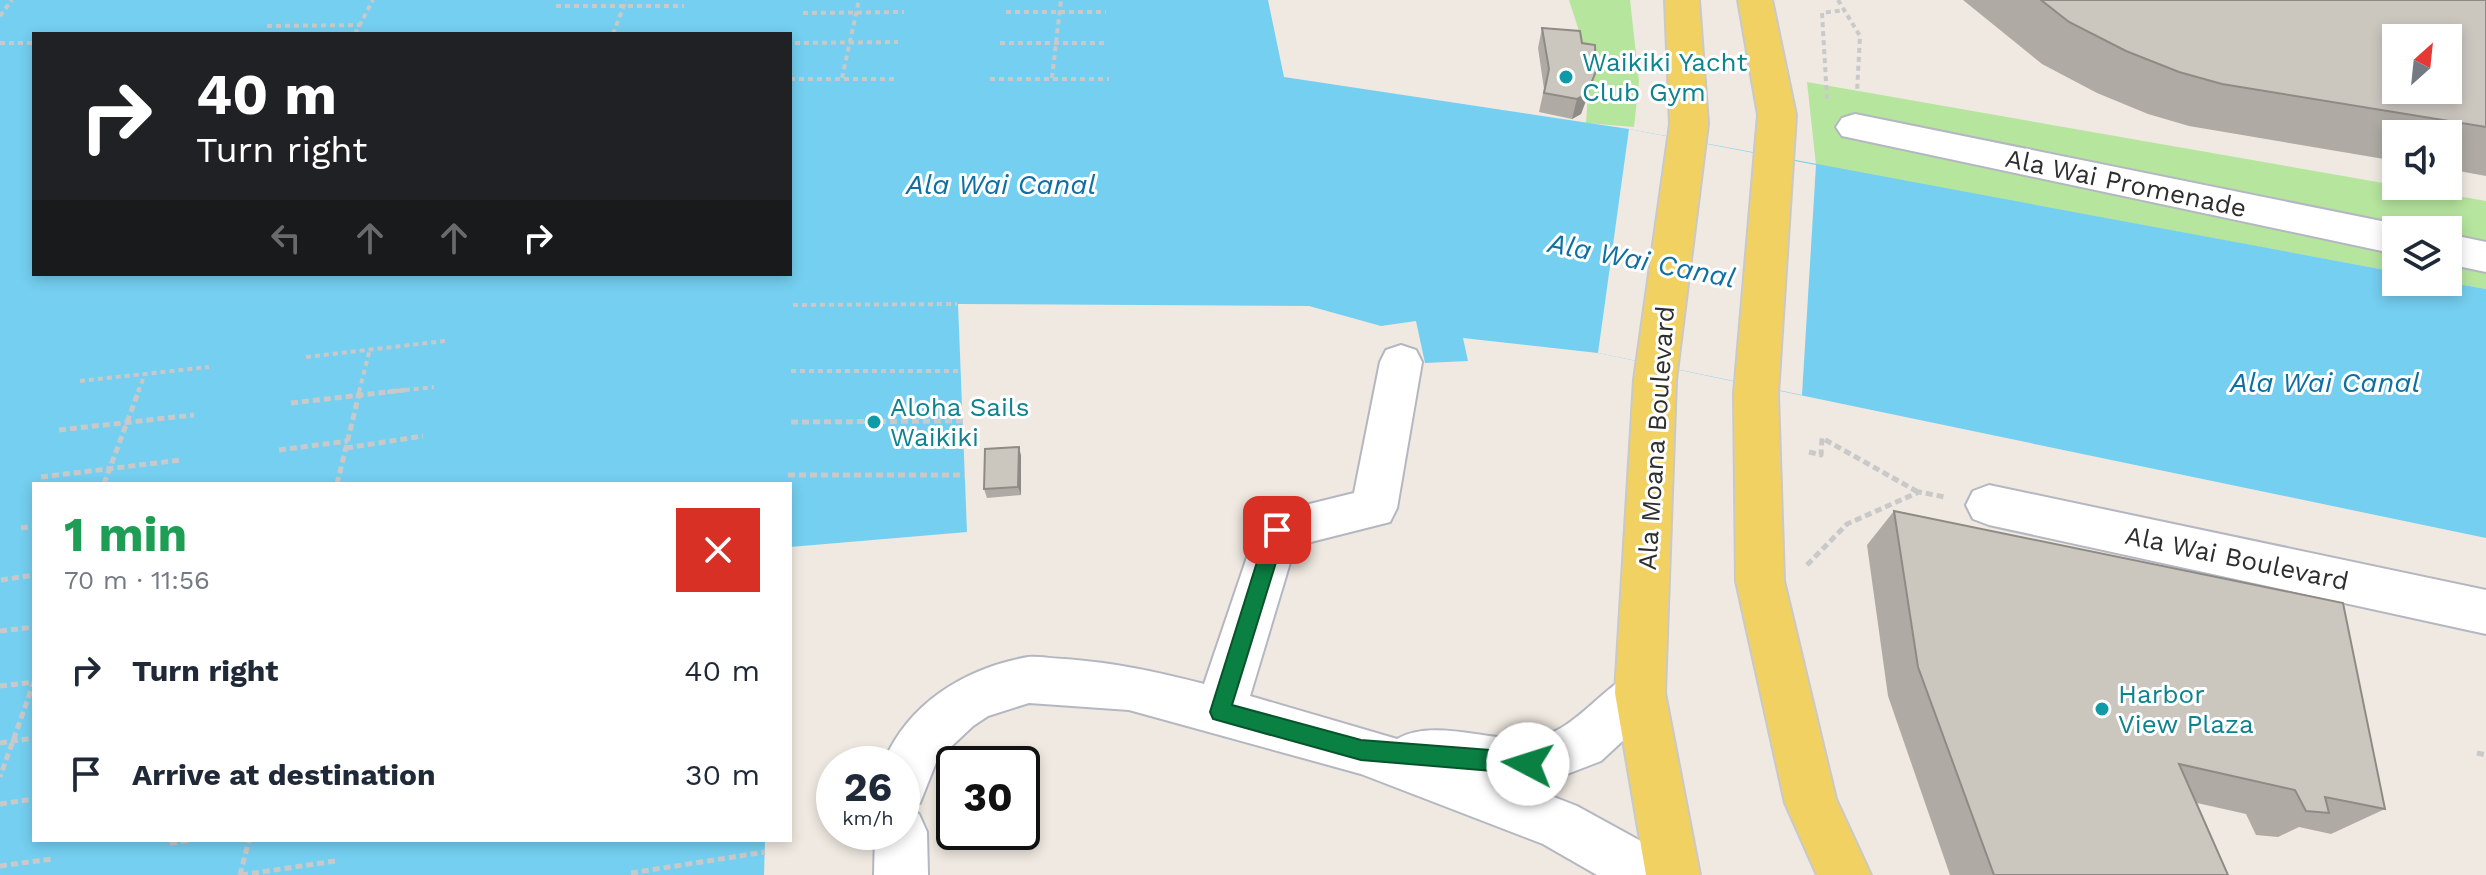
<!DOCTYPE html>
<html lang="en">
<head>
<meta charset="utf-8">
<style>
	body { margin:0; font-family:"Work Sans",sans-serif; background:#f6f6f7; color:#1f2937; height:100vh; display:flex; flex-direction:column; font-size:30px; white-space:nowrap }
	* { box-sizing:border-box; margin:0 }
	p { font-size:26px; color:#747a83 }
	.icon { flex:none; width:44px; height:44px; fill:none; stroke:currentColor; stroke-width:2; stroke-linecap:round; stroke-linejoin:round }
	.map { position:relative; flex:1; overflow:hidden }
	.sheet { position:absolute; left:32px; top:482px; width:760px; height:360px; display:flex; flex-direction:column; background:#fff; border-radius:0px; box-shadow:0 4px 12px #0003 }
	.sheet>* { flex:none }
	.banner { position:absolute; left:32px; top:32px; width:760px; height:244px; border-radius:0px; box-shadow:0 4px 12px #0003; background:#202124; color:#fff; overflow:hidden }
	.needle { width:52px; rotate:27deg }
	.tools { position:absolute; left:2382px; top:24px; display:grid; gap:16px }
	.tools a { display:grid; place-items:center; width:80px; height:80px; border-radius:0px; background:#fff; box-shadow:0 4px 12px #0003; font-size:40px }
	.speed { position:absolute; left:816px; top:746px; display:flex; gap:16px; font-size:40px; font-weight:700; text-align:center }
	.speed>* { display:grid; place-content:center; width:104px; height:104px; border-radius:50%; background:#fff; box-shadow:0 4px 12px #0003; line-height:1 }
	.speed small { font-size:20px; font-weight:400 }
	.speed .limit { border:4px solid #111; border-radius:12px; background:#fff; color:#111 }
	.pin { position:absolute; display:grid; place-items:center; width:68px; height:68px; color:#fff; margin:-34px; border-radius:16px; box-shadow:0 4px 12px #0006 }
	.me { position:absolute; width:88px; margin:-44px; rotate:275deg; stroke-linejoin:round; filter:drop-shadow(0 0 6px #0008) }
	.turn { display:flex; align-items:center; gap:28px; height:168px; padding:0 32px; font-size:36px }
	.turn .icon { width:104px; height:104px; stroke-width:2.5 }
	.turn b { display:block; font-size:56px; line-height:68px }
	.lanes { display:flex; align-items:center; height:76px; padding:0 32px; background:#0003; justify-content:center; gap:40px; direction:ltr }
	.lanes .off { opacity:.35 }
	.round { display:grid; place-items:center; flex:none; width:84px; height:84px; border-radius:0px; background:#f6f6f7 }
	.head { display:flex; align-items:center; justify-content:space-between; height:136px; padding:0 32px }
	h1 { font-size:48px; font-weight:700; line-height:60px; color:#1e9e55 }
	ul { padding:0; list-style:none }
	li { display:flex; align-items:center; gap:24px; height:104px; padding:0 32px }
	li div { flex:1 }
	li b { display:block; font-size:30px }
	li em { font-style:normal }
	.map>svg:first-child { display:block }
	.green { fill:#b6e59e }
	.water { fill:#75cff0; fill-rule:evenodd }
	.pier { fill:#efe9e1 }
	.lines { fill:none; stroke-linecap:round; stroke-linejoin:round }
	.minor-casing { stroke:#b4b7c1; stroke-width:4 }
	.major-casing { stroke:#c9c9c9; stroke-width:4 }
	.path-far1 { stroke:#c9c9c9; stroke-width:4; stroke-dasharray:5 4; stroke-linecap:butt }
	.path { stroke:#c9c9c9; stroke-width:5; stroke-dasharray:7 4; stroke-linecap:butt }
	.minor { fill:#fff; fill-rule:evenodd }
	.major { fill:#f2d163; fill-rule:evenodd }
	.wall { fill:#afaba4 }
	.shaded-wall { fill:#8e8b86 }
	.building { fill:#cbc7bf; stroke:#8e8b86; stroke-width:2; fill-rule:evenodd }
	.route { fill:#0b8043; stroke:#07532c; stroke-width:2 }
	.culture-dot { fill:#0f9aa8; stroke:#fff; stroke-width:3 }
	.labels { text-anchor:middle; stroke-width:6; stroke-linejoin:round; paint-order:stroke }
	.culture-label { font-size:26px; fill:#0d838f; stroke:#fff; text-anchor:start }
	.street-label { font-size:26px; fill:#2e2e2e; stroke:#fff }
	.water-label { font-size:28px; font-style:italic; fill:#0d6fa3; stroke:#fff }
</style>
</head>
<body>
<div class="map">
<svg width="2486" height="875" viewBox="0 0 2486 875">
	<rect width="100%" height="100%" fill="#efe9e1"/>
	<g class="green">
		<polygon points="1569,0 1630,0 1639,81 1634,127 1586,123 1590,65"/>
		<polygon points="1807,82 2486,201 2486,289 2447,282 2448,230 2396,230 2396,272 1816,165"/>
	</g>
	<path class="water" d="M0 0H1268L1284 77 1629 129 2396 272V282H2447L2486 289V538L1598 353 1463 338 1468 361 1425 363 1416 321 1381 326 1309 306 958 304 967 532 790 547V484H34V840H765L764 875H0ZM34 34H790V274H34Z"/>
	<polygon class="pier" points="1629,129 1816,165 1802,395 1598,353"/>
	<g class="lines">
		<g class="minor-casing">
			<g id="minor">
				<polygon points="1855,114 2396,224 2411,230 2396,230 2396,254 1842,136 1836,127 1842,118"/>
				<polygon points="2448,234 2486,242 2486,272 2448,264"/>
				<path d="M1401 345 1416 350 1422 362 1397 508 1390 522 1295 546 1250 696 1397 739C1432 719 1485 740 1525 739 1573 738 1599 686 1640 670L1657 677 1665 693 1657 709 1601 761 1531 788 1577 806 1668 856 1676 875H1597L1543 844 1361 774 1129 710 1029 703 988 716 973 726 937 760 920 803 907 808 919 814 927 832 928 875H874L875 832H902V764H883L884 761C909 703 965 668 1028 657 1039 656 1053 659 1065 659 1116 663 1154 671 1204 684L1261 516 1354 493 1380 362 1386 350Z"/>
				<polygon points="1989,485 2486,590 2486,634 1989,525 1973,519 1966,505 1973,491"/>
			</g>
		</g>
		<g class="major-casing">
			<g id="major">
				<polygon points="1665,0 1699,0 1708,124 1676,380 1665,693 1700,875 1646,875 1615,693 1634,380 1670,124"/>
				<polygon points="1738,0 1772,0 1796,115 1778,394 1784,581 1836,799 1871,875 1817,875 1785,803 1736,581 1734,394 1758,115"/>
			</g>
		</g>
		<g class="path-far1">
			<polyline points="1838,0 1860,36 1857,92"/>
			<polyline points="556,6 684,6"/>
			<polyline points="1006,12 1106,12"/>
			<polyline points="803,13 904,12"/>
			<polyline points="0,16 12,0"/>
			<polyline points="267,26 360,25"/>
			<polyline points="355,34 373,0"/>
			<polyline points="613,34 626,0"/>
			<polyline points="0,43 34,43"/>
			<polyline points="795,43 898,42"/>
			<polyline points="1000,43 1104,43"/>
			<polyline points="842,78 859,0"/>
			<polyline points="1052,78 1061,0"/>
			<polyline points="790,79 897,79"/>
			<polyline points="990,79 1109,79"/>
			<polyline points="1827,99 1822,13 1845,10"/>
			<polyline points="793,305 957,304"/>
			<polyline points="306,357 445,341"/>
			<polyline points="791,371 960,371"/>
			<polyline points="80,381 209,367"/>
			<polyline points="138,392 145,374"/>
			<polyline points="359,392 370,349"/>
			<polyline points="387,392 434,387"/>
		</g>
		<g class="path">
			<polyline points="291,403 405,390"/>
			<polyline points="791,422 963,421"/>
			<polyline points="59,430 194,415"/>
			<polyline points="346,448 423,436"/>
			<polyline points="279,450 348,441"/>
			<polyline points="1809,452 1821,455 1822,438 1918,492"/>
			<polyline points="788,475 965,475"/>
			<polyline points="41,477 181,460"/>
			<polyline points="104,484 139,390"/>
			<polyline points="337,484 360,390"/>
			<polyline points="21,528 34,526"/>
			<polyline points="1807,565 1847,524 1919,492 1945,497"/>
			<polyline points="1,580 34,575"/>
			<polyline points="0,631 34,627"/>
			<polyline points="0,686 34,682 0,777"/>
			<polyline points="0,743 34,738"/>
			<polyline points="2477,753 2486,755"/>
			<polyline points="0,804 34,799"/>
			<polyline points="170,843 191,840"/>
			<polyline points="0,866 52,859"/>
			<polyline points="631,873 765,852"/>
			<polyline points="240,875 249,840"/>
			<polyline points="241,875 335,861"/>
		</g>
		<use href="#minor" class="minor"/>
		<use href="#major" class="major"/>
	</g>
	<g class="wall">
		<polygon points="1963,0 2486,0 2486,176 2448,169 2448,134 2396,134 2396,161 2189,126 2148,114 2097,93 2042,64"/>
		<polygon points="1542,28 1590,91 1581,114 1572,119 1539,112 1544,89 1538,48"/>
		<polygon points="1019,447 1021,456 1021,495 987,498 984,489"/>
		<polygon points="1894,511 2385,809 2331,834 2299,827 2278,837 2256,835 2246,814 2197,803 2228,875 1950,875 1888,696 1867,545"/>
	</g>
	<g class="shaded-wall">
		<polygon points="1596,71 1581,114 1572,119 1577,99"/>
		<polygon points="1019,447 1021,456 1021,495 1018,487"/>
	</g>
	<g class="building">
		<path d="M2041 0H2486V127L2222 84 2179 72 2126 51 2069 22ZM2396 38H2448V90H2396Z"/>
		<polygon points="1542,28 1580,31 1582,43 1595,45 1596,71 1587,94 1577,99 1544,93 1549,69"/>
		<polygon points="1019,447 1018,487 984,489 985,449"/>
		<polygon points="1894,511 2343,603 2385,809 2325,797 2329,813 2306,811 2295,790 2179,764 2228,875 1994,875 1918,667"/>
	</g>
	<polygon class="route" points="1277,522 1286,530 1232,705 1361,740 1528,753 1535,756 1538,764 1535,771 1528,774 1361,760 1213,719 1210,712 1267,530"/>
	<g class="culture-dot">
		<circle cx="1566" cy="77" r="8"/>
		<circle cx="874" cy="422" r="8"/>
		<circle cx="2102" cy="709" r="8"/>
	</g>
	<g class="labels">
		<g class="culture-label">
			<text x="1582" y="71">Waikiki Yacht<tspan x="1582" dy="30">Club Gym</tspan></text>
			<text x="890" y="416">Aloha Sails<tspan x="890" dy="30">Waikiki</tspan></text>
			<text x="2118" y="703">Harbor<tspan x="2118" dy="30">View Plaza</tspan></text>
		</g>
		<g class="street-label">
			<text transform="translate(2126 183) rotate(12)" y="9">Ala Wai Promenade</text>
			<text transform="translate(1656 438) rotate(-86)" y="9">Ala Moana Boulevard</text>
			<text transform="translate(2237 558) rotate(12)" y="9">Ala Wai Boulevard</text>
		</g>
		<g class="water-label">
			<text x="1001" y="194">Ala Wai Canal</text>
			<text transform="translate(1642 260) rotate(11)" y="10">Ala Wai Canal</text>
			<text x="2325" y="392">Ala Wai Canal</text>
		</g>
	</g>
</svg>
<div class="tools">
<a><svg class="needle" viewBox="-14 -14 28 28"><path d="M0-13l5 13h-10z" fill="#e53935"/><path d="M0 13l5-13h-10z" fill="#747a83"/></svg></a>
<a><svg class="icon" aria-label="sound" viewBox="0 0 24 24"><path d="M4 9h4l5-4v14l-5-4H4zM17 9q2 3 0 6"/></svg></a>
<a><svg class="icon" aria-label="layers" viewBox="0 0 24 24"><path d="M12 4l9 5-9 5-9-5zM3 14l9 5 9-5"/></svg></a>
</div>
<div class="speed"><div>26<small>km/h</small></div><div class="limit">30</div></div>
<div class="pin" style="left:1277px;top:530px;background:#d93025"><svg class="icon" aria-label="arrive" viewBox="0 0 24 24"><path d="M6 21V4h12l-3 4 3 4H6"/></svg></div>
<svg class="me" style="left:1528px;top:764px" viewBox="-20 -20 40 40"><circle r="19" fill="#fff"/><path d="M0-13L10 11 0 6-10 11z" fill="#0b8043"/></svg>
<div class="banner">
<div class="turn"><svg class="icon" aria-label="right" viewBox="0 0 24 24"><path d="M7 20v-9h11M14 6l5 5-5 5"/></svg><div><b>40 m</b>Turn right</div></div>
<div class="lanes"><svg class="icon off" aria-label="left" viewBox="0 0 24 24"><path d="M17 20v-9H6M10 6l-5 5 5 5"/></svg><svg class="icon off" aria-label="ahead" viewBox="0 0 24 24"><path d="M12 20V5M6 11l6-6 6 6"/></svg><svg class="icon off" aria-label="ahead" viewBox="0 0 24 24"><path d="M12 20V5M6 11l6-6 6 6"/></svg><svg class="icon" aria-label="right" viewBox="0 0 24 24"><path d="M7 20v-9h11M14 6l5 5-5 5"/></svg></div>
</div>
<section class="sheet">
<div class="head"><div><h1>1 min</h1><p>70 m · 11:56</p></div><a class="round" style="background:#d93025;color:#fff"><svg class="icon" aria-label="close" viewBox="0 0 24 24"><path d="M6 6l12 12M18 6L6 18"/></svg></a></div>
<ul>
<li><svg class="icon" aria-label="right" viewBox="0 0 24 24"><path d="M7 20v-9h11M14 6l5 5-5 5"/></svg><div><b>Turn right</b></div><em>40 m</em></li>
<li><svg class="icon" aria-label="arrive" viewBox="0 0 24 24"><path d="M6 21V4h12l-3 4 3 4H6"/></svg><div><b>Arrive at destination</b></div><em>30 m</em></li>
</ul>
</section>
</div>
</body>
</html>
